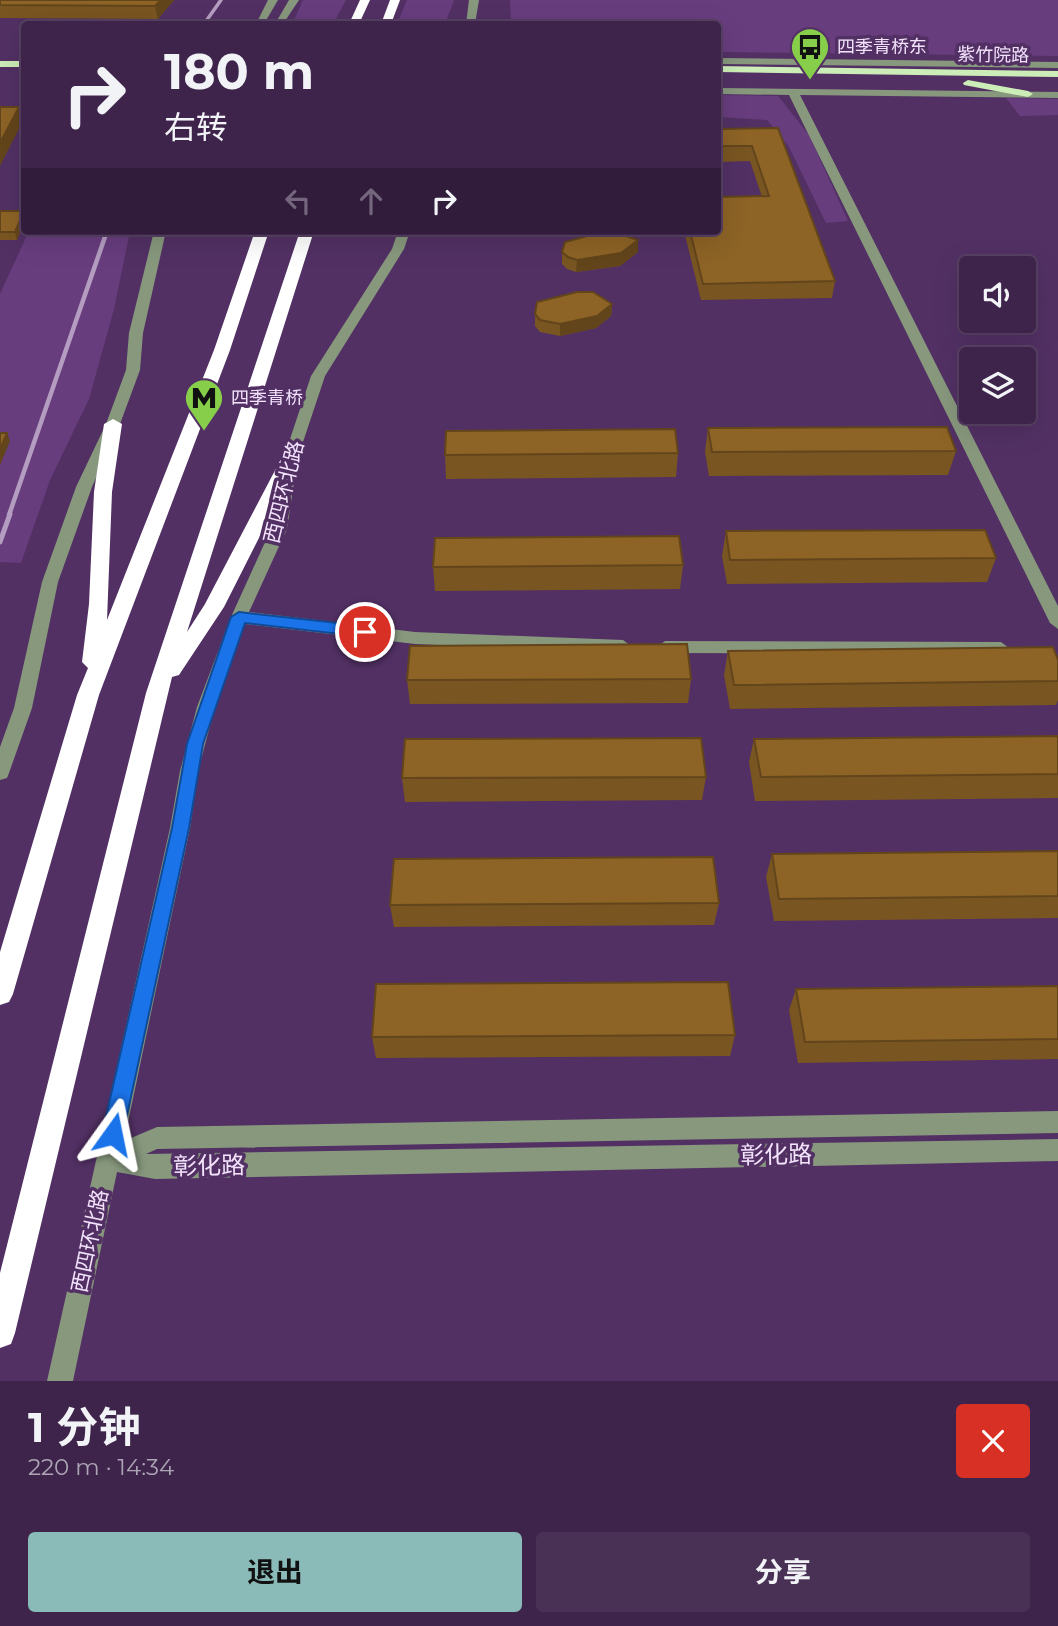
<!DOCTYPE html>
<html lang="zh">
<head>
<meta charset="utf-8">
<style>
	body { margin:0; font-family:Montserrat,"Noto Sans SC",sans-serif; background:#493055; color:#f1f3f6; height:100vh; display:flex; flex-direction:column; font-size:26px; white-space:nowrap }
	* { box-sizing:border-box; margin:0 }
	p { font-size:23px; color:#ada4b5 }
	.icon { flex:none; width:38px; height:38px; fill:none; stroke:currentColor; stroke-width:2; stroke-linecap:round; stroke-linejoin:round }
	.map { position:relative; height:1381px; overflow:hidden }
	.drawer { display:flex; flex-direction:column; background:#3e244b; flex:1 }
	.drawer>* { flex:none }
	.guide { position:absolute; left:21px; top:21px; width:700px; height:214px; border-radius:7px; box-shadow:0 7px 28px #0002,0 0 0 2px #574163; background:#3e244b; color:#f1f3f6; overflow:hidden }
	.controls { position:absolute; left:959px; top:256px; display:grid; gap:14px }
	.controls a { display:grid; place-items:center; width:77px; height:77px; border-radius:7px; background:#3e244b; box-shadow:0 7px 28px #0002,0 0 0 2px #574163; font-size:35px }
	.pin { position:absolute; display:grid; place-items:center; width:60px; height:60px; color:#fff; margin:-30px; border:4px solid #fff; border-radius:50%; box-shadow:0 2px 7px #0007 }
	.me { position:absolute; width:77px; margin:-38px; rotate:12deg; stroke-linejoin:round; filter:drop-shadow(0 0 5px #0008) }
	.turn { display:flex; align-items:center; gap:24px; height:147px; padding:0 28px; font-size:32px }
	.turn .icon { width:91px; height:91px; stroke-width:2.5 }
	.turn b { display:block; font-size:49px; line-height:60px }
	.lanes { display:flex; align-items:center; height:66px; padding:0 28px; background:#0003; justify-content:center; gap:35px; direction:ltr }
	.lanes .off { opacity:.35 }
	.round { display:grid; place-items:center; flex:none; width:74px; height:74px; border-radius:7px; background:#493055 }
	.head { display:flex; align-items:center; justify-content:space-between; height:119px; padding:0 28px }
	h1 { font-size:42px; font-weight:700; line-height:52px }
	.primary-button { display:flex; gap:14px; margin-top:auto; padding:14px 28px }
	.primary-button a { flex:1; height:80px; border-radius:7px; background:#8bbbb9; color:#111; font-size:28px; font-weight:700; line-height:80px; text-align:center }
	.primary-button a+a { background:#493055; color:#f1f3f6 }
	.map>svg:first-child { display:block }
	.green { fill:#683d7e }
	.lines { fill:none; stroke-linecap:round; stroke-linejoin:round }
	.minor { fill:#87987d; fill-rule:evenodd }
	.major { fill:#ccedb7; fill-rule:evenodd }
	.highway { fill:#fff; fill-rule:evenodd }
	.rail-far2 { stroke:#b49dc0; stroke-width:3.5 }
	.rail-far1 { stroke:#b49dc0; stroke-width:4.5 }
	.rail { stroke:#b49dc0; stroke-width:5 }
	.wall { fill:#795521 }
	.shaded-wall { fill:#63451b }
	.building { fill:#8d6326; stroke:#63451b; stroke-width:2 }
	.route { fill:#1a73e8; stroke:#114b97; stroke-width:2 }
	.labels { text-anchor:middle; stroke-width:7; stroke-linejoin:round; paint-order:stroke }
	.far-poi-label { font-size:18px; fill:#f2e2fb; stroke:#523064; text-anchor:start }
	.far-street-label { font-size:18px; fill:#f2e2fb; stroke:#523064 }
	.street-label { font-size:21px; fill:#f2e2fb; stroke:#523064 }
	.near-street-label { font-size:24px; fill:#f2e2fb; stroke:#523064 }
</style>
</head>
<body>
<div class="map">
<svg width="1058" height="1381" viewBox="0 0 1058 1381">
	<rect width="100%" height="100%" fill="#523064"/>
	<g class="green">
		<polygon points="303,0 346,0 333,24 309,24 294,20"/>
		<polygon points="407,0 454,0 445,24 397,24"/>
		<polygon points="510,0 1058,0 1058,56 718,52 718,24 511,24"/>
		<polygon points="718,95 778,96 809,135 848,221 826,223 789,147 767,120 718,117"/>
		<polygon points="1006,98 1058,99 1058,115 1020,116"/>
		<polygon points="29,231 130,231 114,309 89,399 50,480 21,563 0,562 0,294"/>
	</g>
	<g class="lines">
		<g class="minor">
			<polygon points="268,0 278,0 264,24 256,24"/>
			<polygon points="289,0 299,0 283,24 275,24"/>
			<polygon points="469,0 479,0 475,24 466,24"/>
			<polygon points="718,58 1058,62 1058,68 718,64"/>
			<polygon points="718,88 1058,92 1058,98 800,95 1058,606 1058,629 1050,623 789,95 718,94"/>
			<polygon points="154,231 166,231 143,333 140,370 120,424 92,487 58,582 32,708 9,773 7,778 0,780 0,747 14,708 42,582 76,487 106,424 126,370 129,333"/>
			<polygon points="398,231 410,231 404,249 325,376 298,457 287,529 249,612 415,632 623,640 631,646 623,652 415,644 245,624 215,707 198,771 190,828 124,1141 157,1127 1058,1111 1058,1133 157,1149 146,1154 1058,1139 1058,1161 155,1179 117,1172 73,1381 47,1381 170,828 180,771 197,707 231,617 271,529 284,457 311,376 392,249"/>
			<polygon points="665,641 1001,642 1009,648 1001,654 665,653 657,647"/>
		</g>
		<g class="major">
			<rect x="0" y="61" width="24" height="6"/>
			<polygon points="718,66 1058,71 1058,77 718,72"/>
			<polygon points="968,80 1028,91 1033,94 1028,97 964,85 963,83"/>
		</g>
		<g class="highway">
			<polygon points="360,0 370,0 359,24 349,24"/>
			<polygon points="390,0 400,0 391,24 381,24"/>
			<polygon points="255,231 269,231 230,350 99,695 13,994 9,1002 0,1005 0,952 77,695 88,668 82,662 89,604 94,492 104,424 113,419 122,424 112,492 107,620 214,350"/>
			<polygon points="300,231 314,231 187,632 205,604 282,457 291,452 300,457 224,607 179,675 172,677 15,1333 11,1344 0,1348 0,1273 146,693"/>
		</g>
		<polyline class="rail-far2" points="204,24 221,0"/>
		<polyline class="rail-far1" points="9,515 107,231"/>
		<polyline class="rail" points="0,542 10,514"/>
	</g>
	<g class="wall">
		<polygon points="0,0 174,0 158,19 0,18"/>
		<polygon points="778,128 835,281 832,298 701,300 684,231 718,231 762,197 750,161 718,162 718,129"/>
		<polygon points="0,211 24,211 17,240 0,240"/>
		<polygon points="638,240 638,252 620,266 576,272 567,269 562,264 562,252"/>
		<polygon points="612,304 611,316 596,328 560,336 540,332 535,326 535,314"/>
		<polygon points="708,428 956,451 948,475 709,476 705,452"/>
		<polygon points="678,453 676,477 446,479 445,455"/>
		<polygon points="726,531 996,558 987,582 727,584 722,556"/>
		<polygon points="683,565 680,589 435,591 433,567"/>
		<polygon points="728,651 1058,660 1058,700 1056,705 730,709 724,675"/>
		<polygon points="691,679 688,703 410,704 407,680"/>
		<polygon points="1058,736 1058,798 755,801 749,762 754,739"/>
		<polygon points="706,777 702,800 405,802 402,778"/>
		<polygon points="1058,851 1058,918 774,921 766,877 772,854"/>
		<polygon points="719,903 714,925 394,927 390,905"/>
		<polygon points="1058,986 1058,1059 798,1063 789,1010 796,989"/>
		<polygon points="735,1035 730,1056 376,1058 372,1037"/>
	</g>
	<g class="shaded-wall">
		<polygon points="161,0 174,0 158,19 155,6"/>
		<polygon points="19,107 23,121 0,166 0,143"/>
		<polygon points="24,211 24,224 17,240 15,232"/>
		<polygon points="638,240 638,252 620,266 576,272 577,260"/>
		<polygon points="612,304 611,316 596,328 560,336 560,324"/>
		<polygon points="7,433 10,441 0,465 0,449"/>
	</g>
	<g class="building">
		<polygon points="0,0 161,0 155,6 0,5"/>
		<polygon points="0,107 19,107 0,143"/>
		<polygon points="778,128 835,281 703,284 690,231 718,231 718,197 769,196 752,146 718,146 718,129"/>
		<polygon points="0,211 24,211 15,232 0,232"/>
		<polygon points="602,232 617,233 638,240 621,253 577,260 568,257 562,252 565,242"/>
		<polygon points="577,292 593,292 612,304 597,316 560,324 540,320 535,314 537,302"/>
		<polygon points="947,427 956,451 712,452 708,428"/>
		<polygon points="675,429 678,453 445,455 446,431"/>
		<polygon points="0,433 7,433 0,449"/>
		<polygon points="985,530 996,558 730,560 726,531"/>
		<polygon points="679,536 683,565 433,567 435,538"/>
		<polygon points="687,644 691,679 407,680 410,646"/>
		<polygon points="1053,647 1058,660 1058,681 734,685 728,651"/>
		<polygon points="1058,736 1058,774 761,777 754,739"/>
		<polygon points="701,738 706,777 402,778 405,739"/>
		<polygon points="1058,851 1058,896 779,899 772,854"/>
		<polygon points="713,857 719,903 390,905 394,859"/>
		<polygon points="728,982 735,1035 372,1037 376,984"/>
		<polygon points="1058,986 1058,1039 805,1042 796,989"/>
	</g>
	<polygon class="route" points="239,612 365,626 372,632 365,637 245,623 203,744 189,828 123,1134 120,1141 113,1144 105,1141 102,1134 172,828 187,744 231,617"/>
	<defs>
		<g id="bus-pin" transform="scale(2.0125)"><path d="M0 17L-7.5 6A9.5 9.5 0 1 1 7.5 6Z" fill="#87cf4a" stroke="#523064"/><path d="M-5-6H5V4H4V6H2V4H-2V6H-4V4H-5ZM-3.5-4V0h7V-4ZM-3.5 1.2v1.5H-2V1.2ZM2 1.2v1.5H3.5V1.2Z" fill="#111"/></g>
		<g id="metro-pin" transform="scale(2.0125)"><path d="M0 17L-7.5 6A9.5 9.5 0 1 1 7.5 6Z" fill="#87cf4a" stroke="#523064"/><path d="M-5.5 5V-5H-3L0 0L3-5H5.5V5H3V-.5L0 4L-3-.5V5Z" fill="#111"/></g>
	</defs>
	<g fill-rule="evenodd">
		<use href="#bus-pin" x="810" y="47"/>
		<use href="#metro-pin" x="204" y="398"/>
	</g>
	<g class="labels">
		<g class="far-poi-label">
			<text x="837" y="53">四季青桥东</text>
			<text x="231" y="404">四季青桥</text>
		</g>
		<g class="far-street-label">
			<text transform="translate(993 55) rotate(1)" y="6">紫竹院路</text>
		</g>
		<g class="street-label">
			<text transform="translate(284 492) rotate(-76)" y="7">西四环北路</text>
			<text transform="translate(90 1241) rotate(-78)" y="7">西四环北路</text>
		</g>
		<g class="near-street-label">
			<text transform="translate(776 1155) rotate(-1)" y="8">彰化路</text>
			<text transform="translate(209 1166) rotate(-1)" y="8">彰化路</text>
		</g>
	</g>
</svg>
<div class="controls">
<a><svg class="icon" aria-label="sound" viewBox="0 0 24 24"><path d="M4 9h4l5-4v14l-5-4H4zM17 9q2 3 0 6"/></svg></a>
<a><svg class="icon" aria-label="layers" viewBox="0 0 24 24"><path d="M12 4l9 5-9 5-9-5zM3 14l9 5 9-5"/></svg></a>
</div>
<div class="pin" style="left:365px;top:632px;background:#d93025"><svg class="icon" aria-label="arrive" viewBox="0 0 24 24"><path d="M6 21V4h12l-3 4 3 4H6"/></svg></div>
<svg class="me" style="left:113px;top:1134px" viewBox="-20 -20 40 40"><path d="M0-17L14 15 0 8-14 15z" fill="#1a73e8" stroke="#fff" stroke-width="4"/></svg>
<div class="guide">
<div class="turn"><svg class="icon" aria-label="right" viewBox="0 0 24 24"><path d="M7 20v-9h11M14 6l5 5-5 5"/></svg><div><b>180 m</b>右转</div></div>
<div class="lanes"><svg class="icon off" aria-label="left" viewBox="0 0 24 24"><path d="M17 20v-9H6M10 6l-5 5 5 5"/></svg><svg class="icon off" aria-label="ahead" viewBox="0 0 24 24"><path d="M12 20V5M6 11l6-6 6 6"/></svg><svg class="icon" aria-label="right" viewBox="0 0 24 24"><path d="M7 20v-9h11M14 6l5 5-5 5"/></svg></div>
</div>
</div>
<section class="drawer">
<div class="head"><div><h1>1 分钟</h1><p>220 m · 14:34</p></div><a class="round" style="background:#d93025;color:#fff"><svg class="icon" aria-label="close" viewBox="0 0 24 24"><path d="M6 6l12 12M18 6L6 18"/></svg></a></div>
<div class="primary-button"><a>退出</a><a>分享</a></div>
</section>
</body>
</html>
